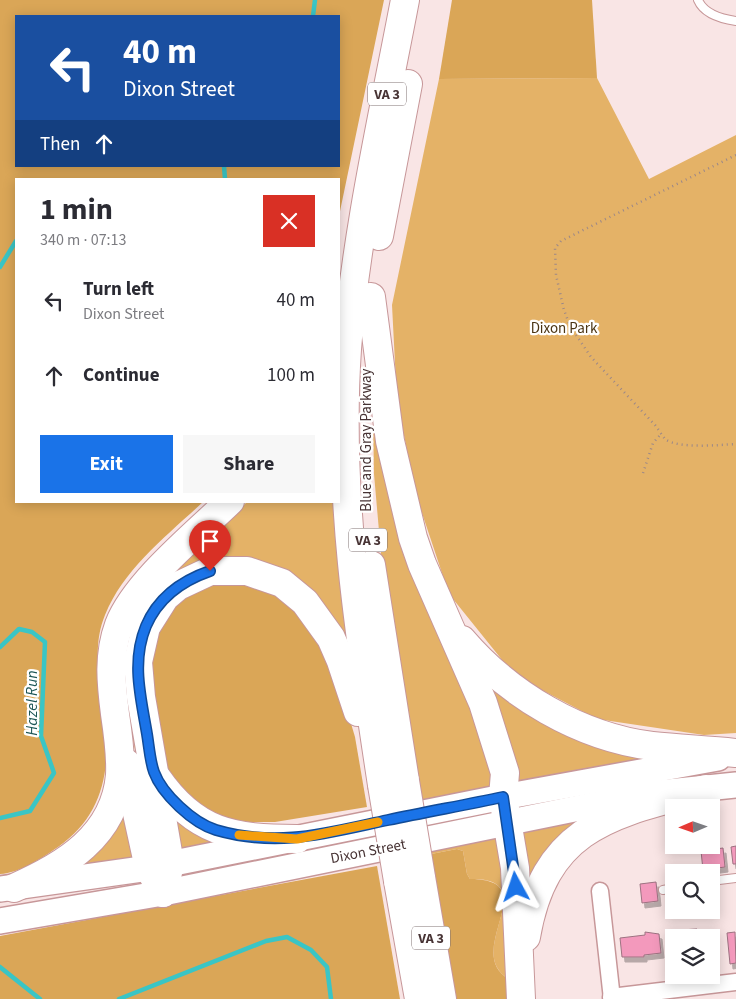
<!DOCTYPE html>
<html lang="en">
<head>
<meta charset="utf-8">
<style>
	body { margin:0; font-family:"Source Sans 3",sans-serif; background:#f7f7f7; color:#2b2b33; height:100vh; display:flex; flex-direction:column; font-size:19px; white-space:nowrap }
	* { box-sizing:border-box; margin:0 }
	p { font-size:16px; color:#7c7c81 }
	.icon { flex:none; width:28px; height:28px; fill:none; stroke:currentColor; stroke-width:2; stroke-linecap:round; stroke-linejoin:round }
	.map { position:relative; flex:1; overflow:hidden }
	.panel { position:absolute; left:15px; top:178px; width:325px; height:325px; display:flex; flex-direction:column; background:#fff; border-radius:0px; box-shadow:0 2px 12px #0003 }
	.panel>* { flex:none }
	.hud { position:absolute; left:15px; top:15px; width:325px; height:152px; border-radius:0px; box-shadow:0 2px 12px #0003; background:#1a4fa0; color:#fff; overflow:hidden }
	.needle { width:32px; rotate:268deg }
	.fabs { position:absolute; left:665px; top:799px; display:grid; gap:10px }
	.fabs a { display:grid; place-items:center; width:55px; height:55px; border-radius:0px; background:#fff; box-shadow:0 2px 12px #0003; font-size:25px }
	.pin { position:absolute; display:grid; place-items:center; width:42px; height:42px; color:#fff; margin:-51px -21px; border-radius:50% 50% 50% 0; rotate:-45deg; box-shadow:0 0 5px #0007 }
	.pin .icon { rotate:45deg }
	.me { position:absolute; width:55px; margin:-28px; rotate:355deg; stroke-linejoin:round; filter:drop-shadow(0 0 4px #0008) }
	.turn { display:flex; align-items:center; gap:18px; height:105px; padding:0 25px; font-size:22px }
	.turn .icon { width:65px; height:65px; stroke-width:2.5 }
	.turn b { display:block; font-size:35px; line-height:42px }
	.then { display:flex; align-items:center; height:48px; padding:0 25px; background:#0003; gap:10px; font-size:19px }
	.round { display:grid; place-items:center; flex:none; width:52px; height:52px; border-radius:0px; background:#f7f7f7 }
	.summary { display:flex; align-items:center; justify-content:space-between; height:85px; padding:0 25px }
	h1 { font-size:30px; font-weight:700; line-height:38px }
	.action { display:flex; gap:10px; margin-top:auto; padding:10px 25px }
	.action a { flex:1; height:58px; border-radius:0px; background:#1a73e8; color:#fff; font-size:20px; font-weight:700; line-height:58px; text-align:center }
	.action a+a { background:#f7f7f7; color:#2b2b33 }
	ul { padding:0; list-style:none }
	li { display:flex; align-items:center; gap:15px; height:75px; padding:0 25px }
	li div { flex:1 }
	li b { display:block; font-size:19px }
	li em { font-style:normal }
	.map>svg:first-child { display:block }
	.green { fill:#e4b267 }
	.forest { fill:#daa657; fill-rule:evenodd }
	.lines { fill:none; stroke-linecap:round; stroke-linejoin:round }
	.stream { stroke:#3ac5c5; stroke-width:4.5 }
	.building { fill:#f399bc; stroke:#9d7281; filter:url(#shadow) }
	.lane-casing { stroke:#c79799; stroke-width:10 }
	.street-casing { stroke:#c79799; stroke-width:19 }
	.primary-casing { stroke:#c79799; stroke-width:28 }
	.highway-casing { stroke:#c79799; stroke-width:30 }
	.path { stroke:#9b8788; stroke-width:2.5; stroke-dasharray:1 4; stroke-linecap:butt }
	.lane { stroke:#fff; stroke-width:8 }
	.street { stroke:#fff; stroke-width:16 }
	.primary { stroke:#fff; stroke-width:25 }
	.highway { stroke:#fff; stroke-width:28 }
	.highway-bridge-casing { stroke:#c79799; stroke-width:30; stroke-linecap:butt }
	.highway-bridge { stroke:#fff; stroke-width:28 }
	.route-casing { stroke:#114b97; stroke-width:12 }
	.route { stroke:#1a73e8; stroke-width:9 }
	.slow { stroke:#f59e0b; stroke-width:9 }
	.labels { text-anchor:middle; stroke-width:4.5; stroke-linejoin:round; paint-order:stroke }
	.shield { fill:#fff; stroke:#7e7071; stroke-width:1 }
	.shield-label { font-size:14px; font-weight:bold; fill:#473334 }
	.park-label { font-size:15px; fill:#4b3514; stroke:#fff }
	.street-label { font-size:15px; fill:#473334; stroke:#fff }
	.water-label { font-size:16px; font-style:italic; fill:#1d5656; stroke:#fff }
</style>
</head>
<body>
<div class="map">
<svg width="736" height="999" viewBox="0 0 736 999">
	<defs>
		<filter id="shadow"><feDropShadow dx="3" dy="5" stdDeviation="0" flood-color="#0004"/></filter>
	</defs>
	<rect width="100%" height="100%" fill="#f9e5e5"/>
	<g class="green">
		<polygon points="597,78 649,179 736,135 736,733 704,735 597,719 515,676 449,594 417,498 397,402 392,305 439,79"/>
		<polygon points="373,417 475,702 495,785 421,802 384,588 374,474"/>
		<polygon points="248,501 335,501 350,648 316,604 155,850 123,690 121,663 136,611 188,557 192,556"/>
		<polygon points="489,679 672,755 517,785"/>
		<polygon points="124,790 140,858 65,871"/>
		<polygon points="169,810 235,842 179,853"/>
		<polygon points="596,814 527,894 518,830"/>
		<path d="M502 834 509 979C461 952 547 878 470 879L467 874 463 851 457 849 431 854 430 848Z"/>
		<polygon points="331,844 302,855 189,876 183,874"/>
	</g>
	<g class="forest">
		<path d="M0 0H384L339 216V179H16V501H204C168 535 124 568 105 615 91 649 101 681 105 716 111 768 104 815 58 847 42 858 20 873 0 874ZM16 16H339V166H16Z"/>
		<polygon points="452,0 592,0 597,78 439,79"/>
		<polygon points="271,582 318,633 342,693 355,737 367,807 275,822 249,822 231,819 209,811 187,796 170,777 161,753 145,670 164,612 195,585"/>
		<path d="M457 849 463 851 467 874 470 879C547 879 461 952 509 979L515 999H456L431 854Z"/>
		<polygon points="377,866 400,999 0,999 0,936"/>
	</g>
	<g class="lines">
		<g class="stream">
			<polyline points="313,16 315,0"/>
			<polyline points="224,166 225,179"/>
			<polyline points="0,267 16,241"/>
			<polyline points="0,647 19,629 32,632 45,642 41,736 54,773 30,811 0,818"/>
			<polyline points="0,967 40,999"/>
			<polyline points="119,999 266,941 287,937 311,950 327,967 331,999"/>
		</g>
	</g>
	<g class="building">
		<polygon points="736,846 736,864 733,864 731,847"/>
		<polygon points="723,848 725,867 703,870 701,851"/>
		<polygon points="656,882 658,901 642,903 640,884"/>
		<polygon points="697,929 700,938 677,938 680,930"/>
		<polygon points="645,932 659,934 661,953 644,955 644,957 622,957 620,938 645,935"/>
		<polygon points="735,932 736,963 730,964 727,933"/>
	</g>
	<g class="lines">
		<g class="lane-casing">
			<g id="lane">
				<path d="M698 0C704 14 722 19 736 21"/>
				<polyline points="711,881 736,878"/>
				<polyline points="663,890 674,888"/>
			</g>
		</g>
		<g class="street-casing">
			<g id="street">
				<polyline points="600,891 612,999"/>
				<polyline points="611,997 736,982"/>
			</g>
		</g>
		<g class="primary-casing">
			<g id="primary">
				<polyline points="0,889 149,868 503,797 718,758"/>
				<polyline points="0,921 163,893 589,806 659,793 736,785"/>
			</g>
		</g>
		<g class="highway-casing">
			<g id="highway">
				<polyline points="379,236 408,84"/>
				<polyline points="371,297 390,441 413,538 422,564 483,703 505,773 503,797 515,868 521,999"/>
				<polyline points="371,565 405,781"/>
				<path d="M462 640C509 695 580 737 652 746 680 749 708 750 736 753"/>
				<polyline points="126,763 149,868 163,893"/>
				<path d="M157 778C195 833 233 839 297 839"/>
				<path d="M382 785C360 641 337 496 347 349 356 232 383 116 405 0"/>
				<polyline points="421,877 442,999"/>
				<polyline points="398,881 419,999"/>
				<path d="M14 888C64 866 115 836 120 775 121 755 118 734 115 714 111 683 108 655 119 625 135 583 197 533 230 501"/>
				<polyline points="163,893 170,864 141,697 138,662 146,627 165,597 178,586 210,571 247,571 282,583 305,602 331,638 341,661 358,712"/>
				<path d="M526 937C545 825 613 814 706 789"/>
			</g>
		</g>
		<g class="path">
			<path d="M736 155 561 241 555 248 556 275 564 310 570 326 591 357 655 425 665 439C678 449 719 445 736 444"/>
			<polyline points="643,473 653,443 661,434"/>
		</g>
		<use href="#lane" class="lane"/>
		<use href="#street" class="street"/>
		<use href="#primary" class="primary"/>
		<use href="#highway" class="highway"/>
		<g class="highway-bridge-casing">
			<g id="highway-bridge">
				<polyline points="405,781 421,877"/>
				<polyline points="382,785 398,881"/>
			</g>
		</g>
		<use href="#highway-bridge" class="highway-bridge"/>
	</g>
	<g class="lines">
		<g class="route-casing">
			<path id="route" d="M210 571C181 581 158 598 146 626 131 662 141 698 147 734 149 746 150 761 154 772 162 794 193 823 216 830 278 848 327 833 388 820 426 812 465 805 503 797L516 887"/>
		</g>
		<use href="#route" class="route"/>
		<polyline class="slow" points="239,835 297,839 378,822"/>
	</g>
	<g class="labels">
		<g class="shield">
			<rect x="368" y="82.5" width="38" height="23" rx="4"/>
			<rect x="349" y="528.5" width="38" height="23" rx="4"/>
			<rect x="412" y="926.5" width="38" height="23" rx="4"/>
		</g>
		<g class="shield-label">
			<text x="387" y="99">VA 3</text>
			<text x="368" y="545">VA 3</text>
			<text x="431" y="943">VA 3</text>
		</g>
		<g class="park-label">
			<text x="564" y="333">Dixon Park</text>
		</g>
		<g class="street-label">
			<text transform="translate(366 440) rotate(-90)" y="5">Blue and Gray Parkway</text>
			<text transform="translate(368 851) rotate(-11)" y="5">Dixon Street</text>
		</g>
		<g class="water-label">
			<text transform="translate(31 703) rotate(-90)" y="6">Hazel Run</text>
		</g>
	</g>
</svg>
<div class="fabs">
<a><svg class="needle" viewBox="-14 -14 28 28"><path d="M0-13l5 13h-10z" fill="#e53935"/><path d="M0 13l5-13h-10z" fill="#7c7c81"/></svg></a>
<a><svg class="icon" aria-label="search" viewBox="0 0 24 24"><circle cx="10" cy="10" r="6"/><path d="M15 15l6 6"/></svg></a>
<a><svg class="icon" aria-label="layers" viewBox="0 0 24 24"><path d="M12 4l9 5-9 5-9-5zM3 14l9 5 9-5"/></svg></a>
</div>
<div class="pin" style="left:210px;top:571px;background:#d93025"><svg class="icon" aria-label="arrive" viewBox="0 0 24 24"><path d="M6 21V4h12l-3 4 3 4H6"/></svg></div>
<svg class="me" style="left:516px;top:887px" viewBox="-20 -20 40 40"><path d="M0-17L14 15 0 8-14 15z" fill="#1a73e8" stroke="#fff" stroke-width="4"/></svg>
<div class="hud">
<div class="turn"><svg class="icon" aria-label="left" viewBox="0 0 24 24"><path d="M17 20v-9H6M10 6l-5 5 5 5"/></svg><div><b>40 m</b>Dixon Street</div></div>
<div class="then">Then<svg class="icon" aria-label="ahead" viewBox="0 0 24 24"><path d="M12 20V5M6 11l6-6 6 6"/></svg></div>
</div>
<section class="panel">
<div class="summary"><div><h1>1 min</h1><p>340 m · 07:13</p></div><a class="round" style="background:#d93025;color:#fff"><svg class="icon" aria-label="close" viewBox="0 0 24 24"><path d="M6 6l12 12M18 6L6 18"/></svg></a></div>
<ul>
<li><svg class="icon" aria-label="left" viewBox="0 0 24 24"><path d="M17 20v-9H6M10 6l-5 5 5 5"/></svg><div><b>Turn left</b><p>Dixon Street</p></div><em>40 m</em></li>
<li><svg class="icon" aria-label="ahead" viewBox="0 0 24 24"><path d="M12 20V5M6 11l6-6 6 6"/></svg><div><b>Continue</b></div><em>100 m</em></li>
</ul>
<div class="action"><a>Exit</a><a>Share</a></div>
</section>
</div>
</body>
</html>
